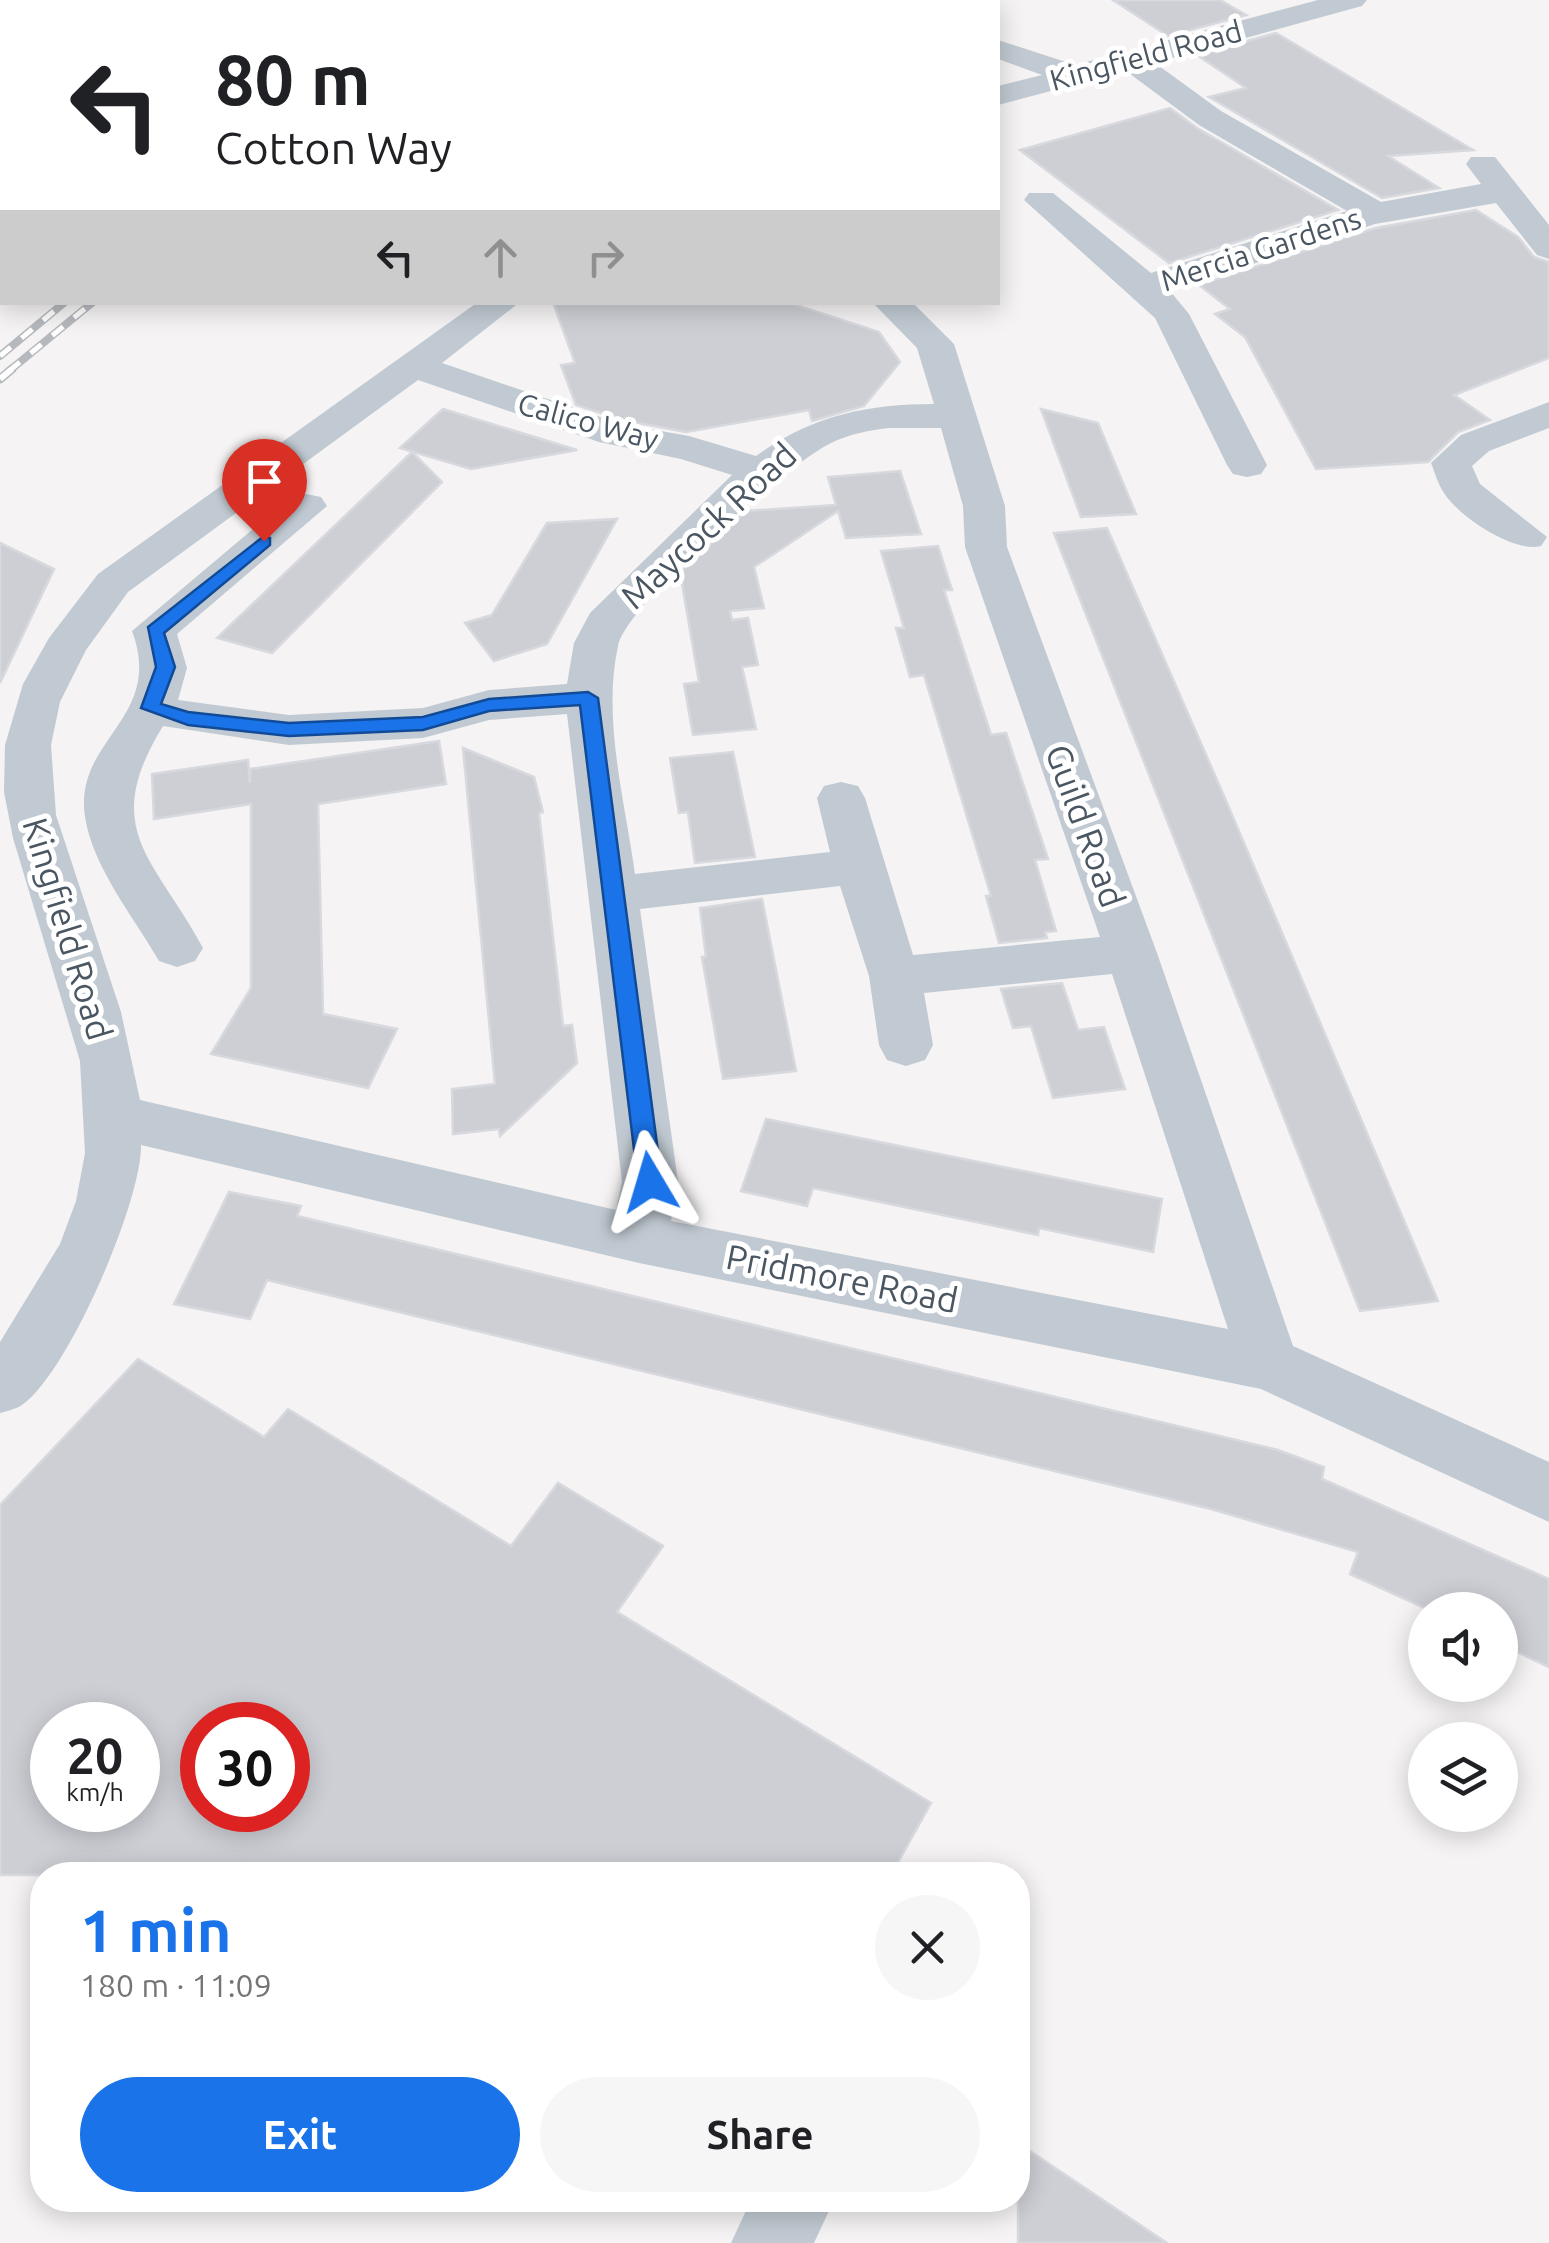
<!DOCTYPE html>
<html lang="en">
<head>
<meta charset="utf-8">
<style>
	body { margin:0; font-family:Ubuntu,sans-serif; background:#f6f6f6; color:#202124; height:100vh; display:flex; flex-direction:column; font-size:38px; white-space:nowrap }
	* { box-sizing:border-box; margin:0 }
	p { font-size:32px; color:#757577 }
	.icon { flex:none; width:55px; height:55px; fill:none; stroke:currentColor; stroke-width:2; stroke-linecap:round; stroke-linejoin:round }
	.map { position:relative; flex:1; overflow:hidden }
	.side { position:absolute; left:30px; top:1862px; width:1000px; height:350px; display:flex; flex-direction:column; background:#fff; border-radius:40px; box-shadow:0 5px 25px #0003 }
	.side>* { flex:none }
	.banner { position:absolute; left:0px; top:0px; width:1000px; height:305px; box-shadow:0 5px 25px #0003; background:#fff; color:#202124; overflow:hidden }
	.fabs { position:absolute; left:1408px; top:1592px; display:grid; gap:20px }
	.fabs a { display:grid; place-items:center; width:110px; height:110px; border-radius:50%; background:#fff; box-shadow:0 5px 25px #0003; font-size:50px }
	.speed { position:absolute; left:30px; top:1702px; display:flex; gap:20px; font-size:50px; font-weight:700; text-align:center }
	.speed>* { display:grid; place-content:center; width:130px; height:130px; border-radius:50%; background:#fff; box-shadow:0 5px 25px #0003; line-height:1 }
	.speed small { font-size:25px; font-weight:400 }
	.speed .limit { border:15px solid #d22; background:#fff; color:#111 }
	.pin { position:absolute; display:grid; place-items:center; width:85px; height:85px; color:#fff; margin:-102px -42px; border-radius:50% 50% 50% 0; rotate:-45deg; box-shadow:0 0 10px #0007 }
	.pin .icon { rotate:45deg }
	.me { position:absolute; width:110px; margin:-55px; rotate:353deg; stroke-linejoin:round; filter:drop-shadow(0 0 8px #0008) }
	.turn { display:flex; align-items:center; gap:35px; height:210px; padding:0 50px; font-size:45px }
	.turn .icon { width:130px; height:130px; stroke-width:2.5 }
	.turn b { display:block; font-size:70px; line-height:85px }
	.lanes { display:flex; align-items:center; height:95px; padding:0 50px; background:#0003; justify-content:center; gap:50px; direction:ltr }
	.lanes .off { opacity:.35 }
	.round { display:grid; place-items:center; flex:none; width:105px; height:105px; border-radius:52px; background:#f6f6f6 }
	.headline { display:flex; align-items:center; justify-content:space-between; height:170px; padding:0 50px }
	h1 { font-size:60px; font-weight:600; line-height:75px; color:#1a73e8 }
	.action { display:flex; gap:20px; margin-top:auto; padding:20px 50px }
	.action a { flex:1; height:115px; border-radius:60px; background:#1a73e8; color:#fff; font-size:40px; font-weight:600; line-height:115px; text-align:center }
	.action a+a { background:#f6f6f6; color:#202124 }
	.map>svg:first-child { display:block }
	.education { fill:#e6e4e5 }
	.building { fill:#cdcfd5; stroke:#d7d9de; stroke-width:2.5; fill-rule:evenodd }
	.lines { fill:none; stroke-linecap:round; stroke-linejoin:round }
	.path { stroke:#7ad0a6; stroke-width:4; stroke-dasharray:5 2.5; stroke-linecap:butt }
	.minor { fill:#c1cad2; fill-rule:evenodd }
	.rail-far1-casing { stroke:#b5b8bd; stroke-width:8 }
	.rail-casing { stroke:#b5b8bd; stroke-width:9 }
	.rail-far1 { stroke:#fff; stroke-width:5; stroke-dasharray:14; stroke-linecap:butt }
	.rail { stroke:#fff; stroke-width:6; stroke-dasharray:18; stroke-linecap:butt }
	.route { fill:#1a73e8; stroke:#114b97; stroke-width:2.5 }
	.labels { text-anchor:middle; stroke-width:10; stroke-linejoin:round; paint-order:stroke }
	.far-street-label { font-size:30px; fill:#4a5661; stroke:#fff }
	.street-label { font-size:35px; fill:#4a5661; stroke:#fff }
</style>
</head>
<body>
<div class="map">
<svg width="1549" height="2243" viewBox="0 0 1549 2243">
	<rect width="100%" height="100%" fill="#f5f3f3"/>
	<polygon class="education" points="0,0 309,0 2,2 0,237"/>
	<g class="building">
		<polygon points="1113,0 1220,0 1246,15 1168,36"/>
		<polygon points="1276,33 1473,150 1388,156 1439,188 1382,198 1209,97 1246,88 1197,55"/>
		<polygon points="1170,108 1197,128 1338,210 1169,263 1020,150"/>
		<polygon points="1476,210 1518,237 1534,257 1549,262 1549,358 1454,395 1490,420 1458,432 1428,462 1316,469 1245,337 1215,314 1230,309 1199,285 1376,228"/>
		<polygon points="553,302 787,302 879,332 900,362 864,406 812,421 809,410 686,432 622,420 576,405 561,365 575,363"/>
		<polygon points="443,409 577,450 471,469 400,448"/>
		<polygon points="1041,409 1098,423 1136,514 1081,517"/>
		<polygon points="412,452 442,482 272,653 217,638"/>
		<polygon points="900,471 921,534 846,538 838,511 754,567 764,608 730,611 732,620 748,618 758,665 742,667 756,729 693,735 684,684 699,682 680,572 746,511 836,505 828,477"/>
		<polygon points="617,519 547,644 494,661 465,623 492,615 547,523"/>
		<polygon points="1107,528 1227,803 1438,1301 1360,1311 1054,533"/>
		<polygon points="0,543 54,569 0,683"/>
		<polygon points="938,546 952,590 944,590 991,735 1006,733 1048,859 1035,860 1056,931 1045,932 1047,938 999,943 986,896 991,896 924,675 910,677 896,628 904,628 881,551"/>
		<polygon points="439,741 446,784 318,804 323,1014 397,1029 368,1088 211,1054 251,988 251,804 154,819 152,774 248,760 250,783 250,769"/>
		<polygon points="463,748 534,777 543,812 539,813 563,1026 572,1025 577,1063 500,1136 499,1129 453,1134 452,1089 495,1084"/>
		<polygon points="733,752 755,857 695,863 688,812 679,813 670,758"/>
		<polygon points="762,899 796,1071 723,1079 702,957 706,957 700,908"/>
		<polygon points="1062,983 1078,1030 1104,1027 1125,1089 1053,1098 1031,1026 1013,1028 1001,989"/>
		<polygon points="766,1119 1162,1199 1153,1252 1039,1228 1038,1235 813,1188 807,1206 741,1191"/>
		<polygon points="229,1192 301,1206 297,1216 1278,1450 1324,1467 1322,1479 1549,1579 1549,1667 1500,1644 1500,1610 1429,1610 1350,1574 1358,1552 1211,1509 267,1280 250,1319 174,1304"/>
		<path d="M138 1359 264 1437 288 1409 511 1546 558 1483 663 1546 617 1612 931 1803 891 1875H0V1505ZM52 1725H138V1810H52ZM202 1725H288V1810H202Z"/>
		<polygon points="1018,2143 1167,2243 1018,2243"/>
	</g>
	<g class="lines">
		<polyline class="path" points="366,0 371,2"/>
		<g class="minor">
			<polygon points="796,0 826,0 827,2 798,2"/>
			<polygon points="1318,0 1367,0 1362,6 1155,63 1221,111 1381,202 1481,184 1466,164 1471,157 1495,157 1549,225 1549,259 1537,255 1496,203 1375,224 1170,291 1189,314 1267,465 1261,474 1247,477 1233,474 1227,465 1155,318 1024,200 1029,193 1053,193 1151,273 1347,211 1199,125 1126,71 998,105 998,86 1042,75 998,59 998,40 1075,65"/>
			<path d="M478 302H520L442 363 621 424 689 436 756 456C811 416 867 404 934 404L917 348 872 302H912L954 344 1005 506 1007 547 1157 953 1293 1346 1549 1462V1522L1261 1389 639 1263 141 1145C142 1201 68 1373 22 1405 16 1409 7 1411 0 1413V1342L60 1244 76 1201 85 1153 80 1061 13 838 4 792 5 745 23 684 49 638 98 574ZM418 380 599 442 681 459 732 475 590 613 574 643 567 684 489 690 423 708 289 715 178 700 187 668 177 634 327 506 321 497 306 494 291 497 132 631C165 719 73 739 85 817 93 868 134 917 159 961L177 967 195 961 203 948C154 857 99 830 163 726L289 745 423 738 489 720 567 714 622 1182 616 1210 140 1100 121 1012 56 815 51 745 60 702 86 650 128 592ZM890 428H941L963 506 965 547 1100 937 913 955 865 798 858 786 841 782 824 786 817 798 830 852 635 874C625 801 602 719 618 646 627 603 788 464 831 443 850 434 869 430 890 428ZM840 886 869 976 879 1045 887 1060 906 1066 925 1060 933 1045 924 993 1112 974 1228 1329 671 1221 678 1182 640 909Z"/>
			<path d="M1549 402V428L1489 451 1472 466 1480 484 1547 537 1541 546C1514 553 1459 517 1444 493 1438 484 1435 473 1431 463L1461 435Z"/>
			<polygon points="751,2200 834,2200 814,2243 731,2243"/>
		</g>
		<g class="rail-far1-casing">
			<g id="rail-far1">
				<polyline points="0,356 65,302"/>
				<polyline points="9,371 93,302"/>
			</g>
		</g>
		<g class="rail-casing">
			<polyline id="rail" points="0,379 12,369"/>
		</g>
		<use href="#rail-far1" class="rail-far1"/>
		<use href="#rail" class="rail"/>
	</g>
	<polygon class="route" points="264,536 270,538 270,545 164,633 175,667 161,704 188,712 289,723 423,717 489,699 588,692 598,698 662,1182 658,1189 642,1189 638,1182 580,705 489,711 423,730 289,736 188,725 141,708 156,667 148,627"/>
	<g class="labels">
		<g class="far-street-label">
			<text transform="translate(1146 56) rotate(-15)" y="10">Kingfield Road</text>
			<text transform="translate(1261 250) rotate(-18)" y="10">Mercia Gardens</text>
			<text transform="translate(588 422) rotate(15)" y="10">Calico Way</text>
		</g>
		<g class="street-label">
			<text transform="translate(709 526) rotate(-43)" y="12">Maycock Road</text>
			<text transform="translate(1085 826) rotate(70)" y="12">Guild Road</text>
			<text transform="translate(67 929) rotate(73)" y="12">Kingfield Road</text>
			<text transform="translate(842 1279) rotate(11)" y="12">Pridmore Road</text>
		</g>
	</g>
</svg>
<div class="fabs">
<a><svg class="icon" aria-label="sound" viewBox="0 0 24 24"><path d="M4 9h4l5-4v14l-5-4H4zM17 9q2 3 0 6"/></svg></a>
<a><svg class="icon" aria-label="layers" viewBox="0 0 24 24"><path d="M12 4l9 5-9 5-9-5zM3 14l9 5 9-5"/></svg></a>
</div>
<div class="speed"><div>20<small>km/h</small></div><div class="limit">30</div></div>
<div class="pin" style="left:264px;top:541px;background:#d93025"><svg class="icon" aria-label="arrive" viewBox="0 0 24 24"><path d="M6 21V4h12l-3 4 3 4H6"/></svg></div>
<svg class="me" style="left:650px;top:1182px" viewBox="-20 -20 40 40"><path d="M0-17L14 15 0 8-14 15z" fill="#1a73e8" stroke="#fff" stroke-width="4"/></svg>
<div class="banner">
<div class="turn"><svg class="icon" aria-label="left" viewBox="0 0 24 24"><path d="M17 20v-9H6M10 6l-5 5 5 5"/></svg><div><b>80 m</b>Cotton Way</div></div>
<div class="lanes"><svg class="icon" aria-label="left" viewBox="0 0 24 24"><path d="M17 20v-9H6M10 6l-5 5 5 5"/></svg><svg class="icon off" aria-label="ahead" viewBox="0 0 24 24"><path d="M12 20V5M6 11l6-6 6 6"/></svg><svg class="icon off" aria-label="right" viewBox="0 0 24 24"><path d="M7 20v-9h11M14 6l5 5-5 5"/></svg></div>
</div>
<section class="side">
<div class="headline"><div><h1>1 min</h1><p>180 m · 11:09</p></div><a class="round"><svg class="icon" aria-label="close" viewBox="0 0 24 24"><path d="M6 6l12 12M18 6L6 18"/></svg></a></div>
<div class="action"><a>Exit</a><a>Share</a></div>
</section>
</div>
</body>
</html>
